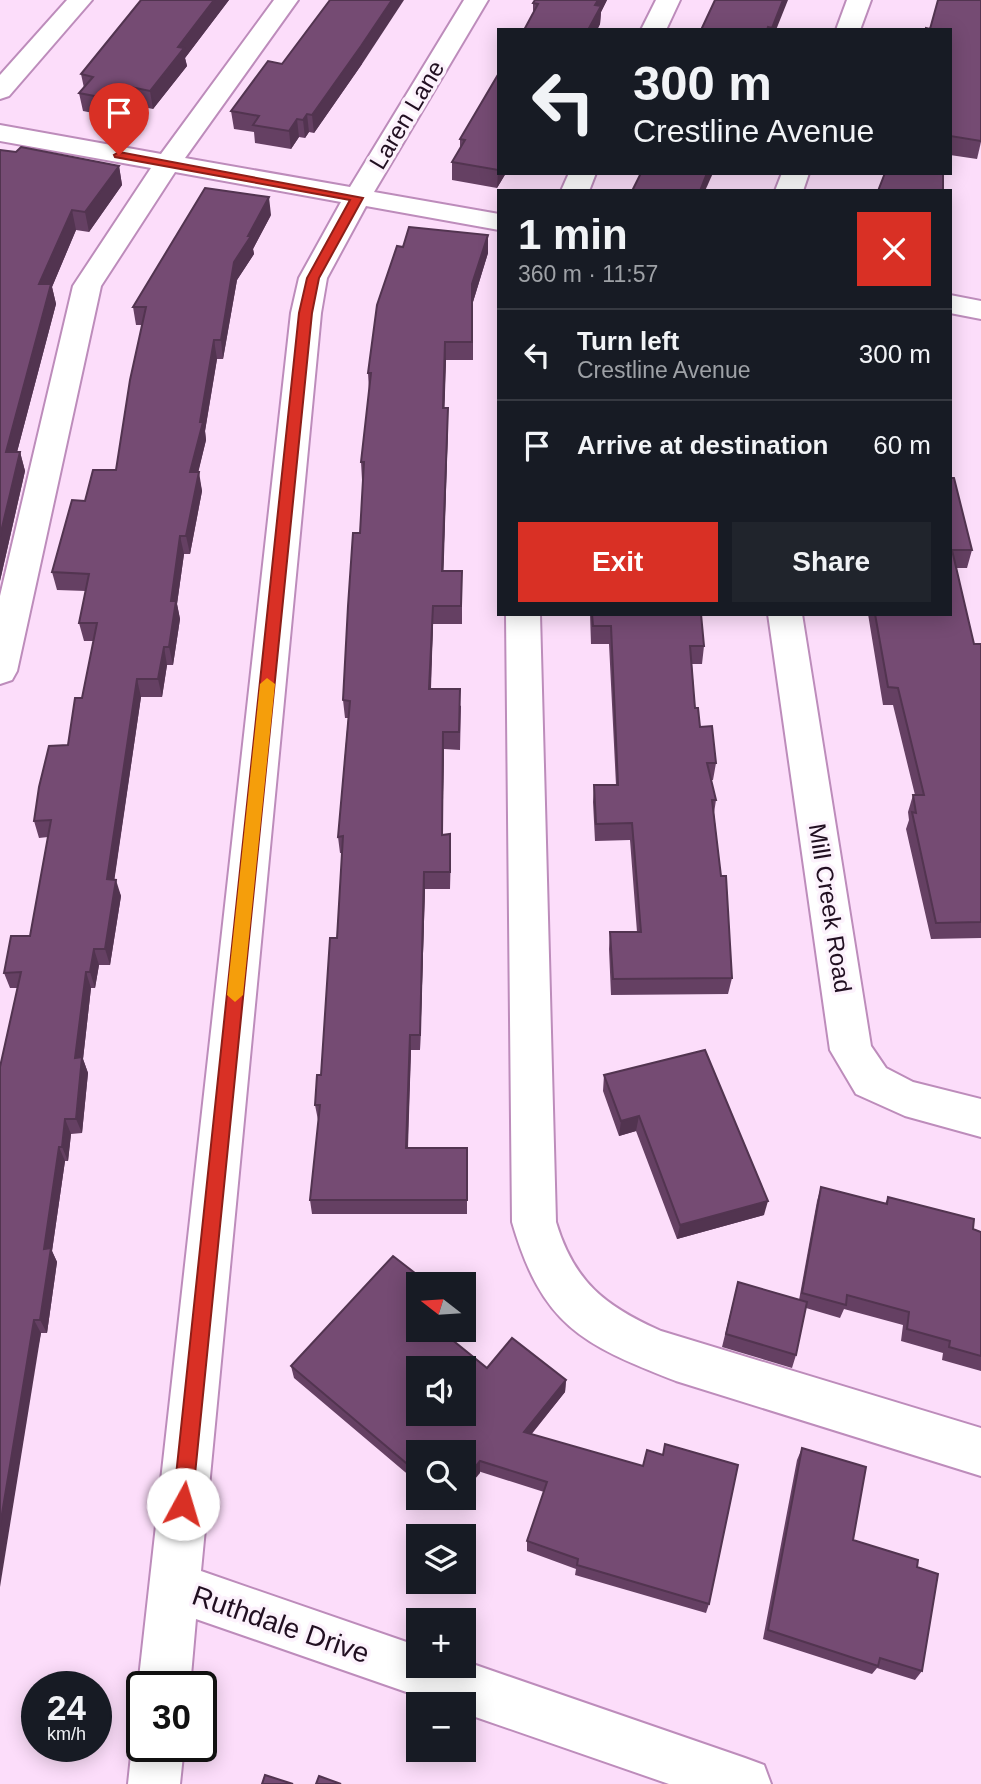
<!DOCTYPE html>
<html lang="en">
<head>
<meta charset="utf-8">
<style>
	body { margin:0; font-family:Arial,sans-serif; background:#20242c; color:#f1f3f6; height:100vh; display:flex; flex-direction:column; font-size:26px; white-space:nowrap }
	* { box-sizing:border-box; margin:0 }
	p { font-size:23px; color:#9ea1a6 }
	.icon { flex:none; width:38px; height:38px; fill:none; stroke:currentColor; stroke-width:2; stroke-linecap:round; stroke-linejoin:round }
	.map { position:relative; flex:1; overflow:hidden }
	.drawer { position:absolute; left:497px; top:189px; width:455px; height:427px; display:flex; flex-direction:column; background:#171b24; border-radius:0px; box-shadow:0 4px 18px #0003 }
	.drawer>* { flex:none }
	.guide { position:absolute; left:497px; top:28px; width:455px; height:147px; border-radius:0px; box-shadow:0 4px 18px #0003; background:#171b24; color:#f1f3f6; overflow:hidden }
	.needle { width:46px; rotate:287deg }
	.fabs { position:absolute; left:406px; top:1272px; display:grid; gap:14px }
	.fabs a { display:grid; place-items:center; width:70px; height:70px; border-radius:0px; background:#171b24; box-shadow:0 4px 18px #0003; font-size:35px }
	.speed { position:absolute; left:21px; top:1671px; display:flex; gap:14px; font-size:35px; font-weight:700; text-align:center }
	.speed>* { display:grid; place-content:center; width:91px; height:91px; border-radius:50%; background:#171b24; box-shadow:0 4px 18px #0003; line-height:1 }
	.speed small { font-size:18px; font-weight:400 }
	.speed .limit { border:4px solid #111; border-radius:10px; background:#fff; color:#111 }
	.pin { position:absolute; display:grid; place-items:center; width:60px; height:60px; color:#fff; margin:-72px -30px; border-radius:50% 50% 50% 0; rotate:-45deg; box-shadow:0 0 7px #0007 }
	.pin .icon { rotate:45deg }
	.me { position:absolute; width:77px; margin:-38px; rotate:6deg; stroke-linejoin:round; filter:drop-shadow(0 0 5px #0008) }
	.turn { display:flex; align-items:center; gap:24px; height:147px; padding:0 21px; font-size:32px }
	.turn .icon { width:91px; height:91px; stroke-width:2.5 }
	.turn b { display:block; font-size:49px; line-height:60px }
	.round { display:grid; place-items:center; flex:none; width:74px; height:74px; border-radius:0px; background:#20242c }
	.summary { display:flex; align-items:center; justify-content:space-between; height:119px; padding:0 21px }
	h1 { font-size:42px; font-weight:600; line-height:52px }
	.cta { display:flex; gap:14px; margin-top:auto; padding:14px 21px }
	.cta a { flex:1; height:80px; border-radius:0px; background:#d93025; color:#fff; font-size:28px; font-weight:600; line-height:80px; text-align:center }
	.cta a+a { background:#20242c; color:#f1f3f6 }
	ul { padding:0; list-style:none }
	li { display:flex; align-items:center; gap:21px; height:91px; padding:0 21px; border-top:2px solid #363941 }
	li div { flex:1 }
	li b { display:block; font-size:26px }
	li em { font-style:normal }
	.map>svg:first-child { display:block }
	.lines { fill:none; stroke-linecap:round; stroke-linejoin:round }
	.minor-casing { stroke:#bd8cbb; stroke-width:4 }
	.minor { fill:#fff; fill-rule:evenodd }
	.wall { fill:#654063 }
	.shaded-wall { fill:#523450 }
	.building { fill:#754b73; stroke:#523450; stroke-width:2; fill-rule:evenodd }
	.route { fill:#d93025; stroke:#8d1f18; stroke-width:2 }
	.slow { fill:#f59e0b }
	.labels { text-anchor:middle; stroke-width:7; stroke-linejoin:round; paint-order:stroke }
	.street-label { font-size:24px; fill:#210f21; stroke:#fcf2fc }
	.near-street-label { font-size:28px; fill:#210f21; stroke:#fcf2fc }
</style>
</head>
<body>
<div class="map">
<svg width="981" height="1784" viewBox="0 0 981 1784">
	<rect width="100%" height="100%" fill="#fcddfa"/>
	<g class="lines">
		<g class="minor-casing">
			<g id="minor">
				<polygon points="67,0 92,0 9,96 0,99 0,75"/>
				<polygon points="274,0 298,0 185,158 350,187 464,0 488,0 374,192 499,214 499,230 366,206 327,278 321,313 201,1571 418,1646 418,1666 464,1666 464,1661 745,1758 764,1765 771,1784 669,1784 464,1713 464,1704 441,1704 196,1619 190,1687 142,1687 142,1695 138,1687 291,313 299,278 341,202 175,172 101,286 17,671 12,680 0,684 0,596 73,286 151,168 0,141 0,125 161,154"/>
				<polygon points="656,0 680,0 666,30 641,30"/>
				<polygon points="847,0 871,0 860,30 836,30"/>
				<polygon points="569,173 596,173 589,191 561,191"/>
				<polygon points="782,173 809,173 803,191 775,191"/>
				<polygon points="950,295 981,301 981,319 950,313"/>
				<path d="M506 614H540L556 1222C574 1282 605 1306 661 1331L981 1428V1476L676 1381C581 1344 542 1325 512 1222Z"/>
				<polygon points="768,614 802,614 871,1046 886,1068 913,1082 981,1099 981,1137 905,1116 856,1094 830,1050"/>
				<polygon points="142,1727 142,1746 184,1746 180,1784 128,1784 132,1746"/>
			</g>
		</g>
		<use href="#minor" class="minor"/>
	</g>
	<g class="wall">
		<polygon points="141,0 229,0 185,58 187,66 153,109 129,104 118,118 83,111 79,93 84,88 81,74"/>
		<polygon points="535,0 607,0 601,12 600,24 597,30 524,30 533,15 533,3"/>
		<polygon points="950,30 981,142 977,159 950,155"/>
		<polygon points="282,64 362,64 314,133 309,132 305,138 299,137 291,149 255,143 254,132 234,129 231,111"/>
		<polygon points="499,73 499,173 506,173 497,188 452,180 452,162 460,149 460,139"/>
		<polygon points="16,152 119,166 122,185 89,232 76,230 52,287 56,304 17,452 20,452 25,471 0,581"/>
		<polygon points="271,215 253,249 254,254 237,280 223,359 217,359 205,431 206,440 198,472 202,491 190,554 184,554 177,604 180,619 173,665 167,665 162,697 141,697 114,880 121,896 110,965 99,965 95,988 91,988 83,1059 88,1073 82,1133 71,1134 68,1161 65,1161 52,1251 57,1262 47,1333 41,1333 35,1363 17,988 10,988 4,973 30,936 48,837 39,838 34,821 68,745 82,698 94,641 84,641 79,623 86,591 57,590 52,572 85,501 116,470 142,325 136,325 133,307"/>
		<polygon points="403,247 488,253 473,302 473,360 446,360 444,408 448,408 448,426 443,571 462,571 462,624 433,624 431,689 461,706 460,750 444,749 442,835 451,851 450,889 425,889 420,1050 411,1050 408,1148 467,1148 467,1214 312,1214 310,1200 319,1120 318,1120 315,1105 321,1075 337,938 342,853 340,853 338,837 348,718 345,718 343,700 360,533 363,480 362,480 361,462 369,391 368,373"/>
		<polygon points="950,478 972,550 967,568 956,568 974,644 981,644 981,938 931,939 906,829 909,820 908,812 913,795 915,795 893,705 883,705 868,614 950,614"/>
		<polygon points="590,614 701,614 704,646 702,664 692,664 695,708 700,727 716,763 713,780 711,780 716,800 714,813 732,978 728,994 611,995 609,949 610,932 637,932 630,840 595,841 593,802 594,785 616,785 609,644 591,644"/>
		<polygon points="604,1075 764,1215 677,1239 636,1131 619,1136 603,1091"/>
		<polygon points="821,1187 885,1204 888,1197 981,1232 981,1371 942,1360 943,1353 901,1341 903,1325 844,1309 840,1318 806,1308 796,1355 792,1368 722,1347 738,1282 799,1300 817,1201"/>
		<polygon points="418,1330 487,1368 566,1380 565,1392 531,1435 709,1604 706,1613 575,1575 576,1569 527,1551 527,1541 544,1492 418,1452 418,1483 294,1378 291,1366"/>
		<polygon points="802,1448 853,1540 917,1567 922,1671 915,1680 877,1668 872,1674 763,1639 797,1460"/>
		<polygon points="436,1498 459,1498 449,1510"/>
	</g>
	<g class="shaded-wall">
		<polygon points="214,0 229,0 185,58 187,66 153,109 150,91 178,47"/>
		<polygon points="392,0 404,0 362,64 314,133 312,115"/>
		<polygon points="598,0 607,0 601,12 600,24 597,30 588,30 595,5"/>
		<polygon points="783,0 788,0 776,30 771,30"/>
		<polygon points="126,86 129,104 118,118 115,100"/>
		<polygon points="307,114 309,132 305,138 303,120"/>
		<polygon points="297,119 299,137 291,149 289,131"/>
		<polygon points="119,166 122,185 89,232 85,212"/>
		<polygon points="499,168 499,173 506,173 497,188 498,170"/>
		<polygon points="707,173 713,173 705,191 700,191"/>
		<polygon points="269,197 271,215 253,249 254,254 237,280 223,359 221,340 234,262"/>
		<polygon points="72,210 76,230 52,287 56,304 12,471 6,452 39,284"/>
		<polygon points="488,235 488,253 473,302 473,360 472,284"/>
		<polygon points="214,340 217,359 205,431 206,440 194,490 190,472"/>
		<polygon points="445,342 446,360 444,426 443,408"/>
		<polygon points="448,408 448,426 443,589 442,571"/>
		<polygon points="20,452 25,471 0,581 0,536"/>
		<polygon points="199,472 202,491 190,554 186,536"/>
		<polygon points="180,536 184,554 177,604 180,619 173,665 169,647 171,601"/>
		<polygon points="433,606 433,624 430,706 429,689"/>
		<polygon points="164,647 167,665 162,697 158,679"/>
		<polygon points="137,679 141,697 112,896 107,879"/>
		<polygon points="443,732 444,749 442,851 442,835"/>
		<polygon points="424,872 425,889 420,1050 420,1035"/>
		<polygon points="116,880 121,896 110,965 105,949"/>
		<polygon points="94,949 99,965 95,988 90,972"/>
		<polygon points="86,972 91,988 83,1059 88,1073 82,1133 76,1119 75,1058"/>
		<polygon points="410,1035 411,1050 407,1162 406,1148"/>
		<polygon points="639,1116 636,1131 619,1136 621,1121"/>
		<polygon points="65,1119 71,1134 68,1161 62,1147"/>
		<polygon points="59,1147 65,1161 52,1251 57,1262 47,1333 40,1320 44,1249"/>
		<polygon points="768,1201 764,1215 677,1239 680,1225"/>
		<polygon points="34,1320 41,1333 0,1587 0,1526"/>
		<polygon points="566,1380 565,1392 523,1444 524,1432"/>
		<polygon points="480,1461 480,1473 464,1492 464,1481"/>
		<polygon points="449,1498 459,1498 449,1510"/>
	</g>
	<g class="building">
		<polygon points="141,0 214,0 178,47 184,48 150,91 126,86 115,100 79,93 93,77 81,74"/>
		<polygon points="330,0 392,0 361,46 312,115 307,114 303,120 297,119 289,131 253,125 259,116 231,111 268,61 282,64"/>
		<polygon points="535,0 598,0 595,5 601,6 588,30 524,30 538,4 533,3"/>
		<polygon points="715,0 783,0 772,28 768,27 767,30 701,30"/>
		<polygon points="938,0 981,0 981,141 950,136 950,30 926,30 926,28 930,29"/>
		<polygon points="499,73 499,168 498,170 452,162 465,140 460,139"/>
		<polygon points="21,147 119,166 85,212 72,210 39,284 51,284 6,452 20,452 0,536 0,150 16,152"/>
		<polygon points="641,173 707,173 700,191 632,191"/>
		<polygon points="885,173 943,173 943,191 878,191"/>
		<polygon points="205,188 269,197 248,236 251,236 234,262 221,340 214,340 200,422 203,422 190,472 199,472 186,536 180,536 171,601 176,601 169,647 164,647 158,679 137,679 107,879 116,880 105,949 94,949 90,972 86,972 75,1058 82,1057 76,1119 65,1119 62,1147 59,1147 44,1249 51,1248 40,1320 34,1320 0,1526 0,1067 21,972 4,973 11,936 30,936 51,820 34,821 39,787 49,746 68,745 75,698 82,698 97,623 79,623 89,574 52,572 72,500 85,501 93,470 116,470 130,380 146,307 133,307"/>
		<polygon points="409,227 488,235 472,284 472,342 445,342 443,408 448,408 442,571 462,571 461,606 433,606 429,689 460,689 459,732 443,732 442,835 450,834 450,872 424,872 420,1035 410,1035 406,1148 467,1148 467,1200 310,1200 320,1105 315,1105 317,1075 321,1075 330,938 337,938 343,836 338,837 350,701 343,700 348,606 353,533 360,533 364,462 361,462 371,373 368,373 377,305 397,246 403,247"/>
		<polygon points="950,478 954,478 972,550 952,550 974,644 981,644 981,922 936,923 912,812 916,813 913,795 924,795 898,688 888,687 875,614 950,614"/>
		<polygon points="592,614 701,614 704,646 690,646 695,708 698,708 700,727 712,726 716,763 707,763 716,800 712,800 721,876 726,876 732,978 613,979 610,932 641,932 632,823 596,824 594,785 618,785 611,626 593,626"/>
		<polygon points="705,1050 768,1201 680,1225 639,1116 621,1121 604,1075"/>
		<polygon points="821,1187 887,1204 888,1197 974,1219 973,1229 981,1232 981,1356 949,1347 950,1341 907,1329 909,1312 847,1295 846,1305 802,1293"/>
		<path d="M393 1256 429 1284H418V1330H440L487 1368 512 1338 566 1380 524 1432 643 1466 647 1450 663 1455 665 1444 738 1465 709 1604 577 1565 578 1559 527 1541 547 1482 480 1461 464 1481V1452H418V1473L291 1366ZM418 1368H464V1414H418Z"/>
		<polygon points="738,1282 807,1302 796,1355 726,1334"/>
		<polygon points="802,1448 866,1467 853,1540 918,1560 917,1567 938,1574 922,1671 880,1658 878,1666 768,1630"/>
		<polygon points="265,1775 293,1784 262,1784"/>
		<polygon points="319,1776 341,1784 316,1784"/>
	</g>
	<polygon class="route" points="119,152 363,198 319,278 312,313 192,1504 190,1511 183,1514 175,1511 173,1504 299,313 307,278 350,200 115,157 114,155"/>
	<polygon class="slow" points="267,678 275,684 243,995 235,1002 227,995 260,684"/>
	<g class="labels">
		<g class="street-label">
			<text transform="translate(407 115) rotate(-59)" y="8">Laren Lane</text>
			<text transform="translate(830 908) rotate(81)" y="8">Mill Creek Road</text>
		</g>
		<g class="near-street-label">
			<text transform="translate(281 1624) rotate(19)" y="10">Ruthdale Drive</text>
		</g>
	</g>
</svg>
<div class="fabs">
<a><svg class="needle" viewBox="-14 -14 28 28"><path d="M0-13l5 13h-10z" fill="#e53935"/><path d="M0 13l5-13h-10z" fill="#9ea1a6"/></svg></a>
<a><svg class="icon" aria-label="sound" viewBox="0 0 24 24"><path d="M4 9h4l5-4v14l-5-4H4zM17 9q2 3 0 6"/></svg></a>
<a><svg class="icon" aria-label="search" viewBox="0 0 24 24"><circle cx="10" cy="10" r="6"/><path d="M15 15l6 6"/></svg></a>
<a><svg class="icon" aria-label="layers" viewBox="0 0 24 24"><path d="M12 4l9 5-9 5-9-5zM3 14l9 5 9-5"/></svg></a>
<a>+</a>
<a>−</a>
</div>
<div class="speed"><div>24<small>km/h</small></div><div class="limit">30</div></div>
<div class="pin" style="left:119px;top:155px;background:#d93025"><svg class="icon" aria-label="arrive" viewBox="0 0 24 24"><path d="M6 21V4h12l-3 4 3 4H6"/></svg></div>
<svg class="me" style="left:183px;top:1504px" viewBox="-20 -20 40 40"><circle r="19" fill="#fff"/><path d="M0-13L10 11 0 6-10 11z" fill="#d93025"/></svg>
<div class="guide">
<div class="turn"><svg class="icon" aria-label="left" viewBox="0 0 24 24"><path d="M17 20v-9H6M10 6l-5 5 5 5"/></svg><div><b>300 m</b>Crestline Avenue</div></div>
</div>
<section class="drawer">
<div class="summary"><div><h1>1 min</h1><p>360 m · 11:57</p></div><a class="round" style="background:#d93025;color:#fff"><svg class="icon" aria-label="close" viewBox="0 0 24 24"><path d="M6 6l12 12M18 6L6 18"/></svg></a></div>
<ul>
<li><svg class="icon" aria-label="left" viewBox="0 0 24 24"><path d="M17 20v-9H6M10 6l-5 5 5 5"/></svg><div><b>Turn left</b><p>Crestline Avenue</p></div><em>300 m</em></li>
<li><svg class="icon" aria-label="arrive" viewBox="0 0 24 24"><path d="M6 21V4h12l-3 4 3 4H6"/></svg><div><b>Arrive at destination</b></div><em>60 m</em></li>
</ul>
<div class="cta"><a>Exit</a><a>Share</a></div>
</section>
</div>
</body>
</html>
